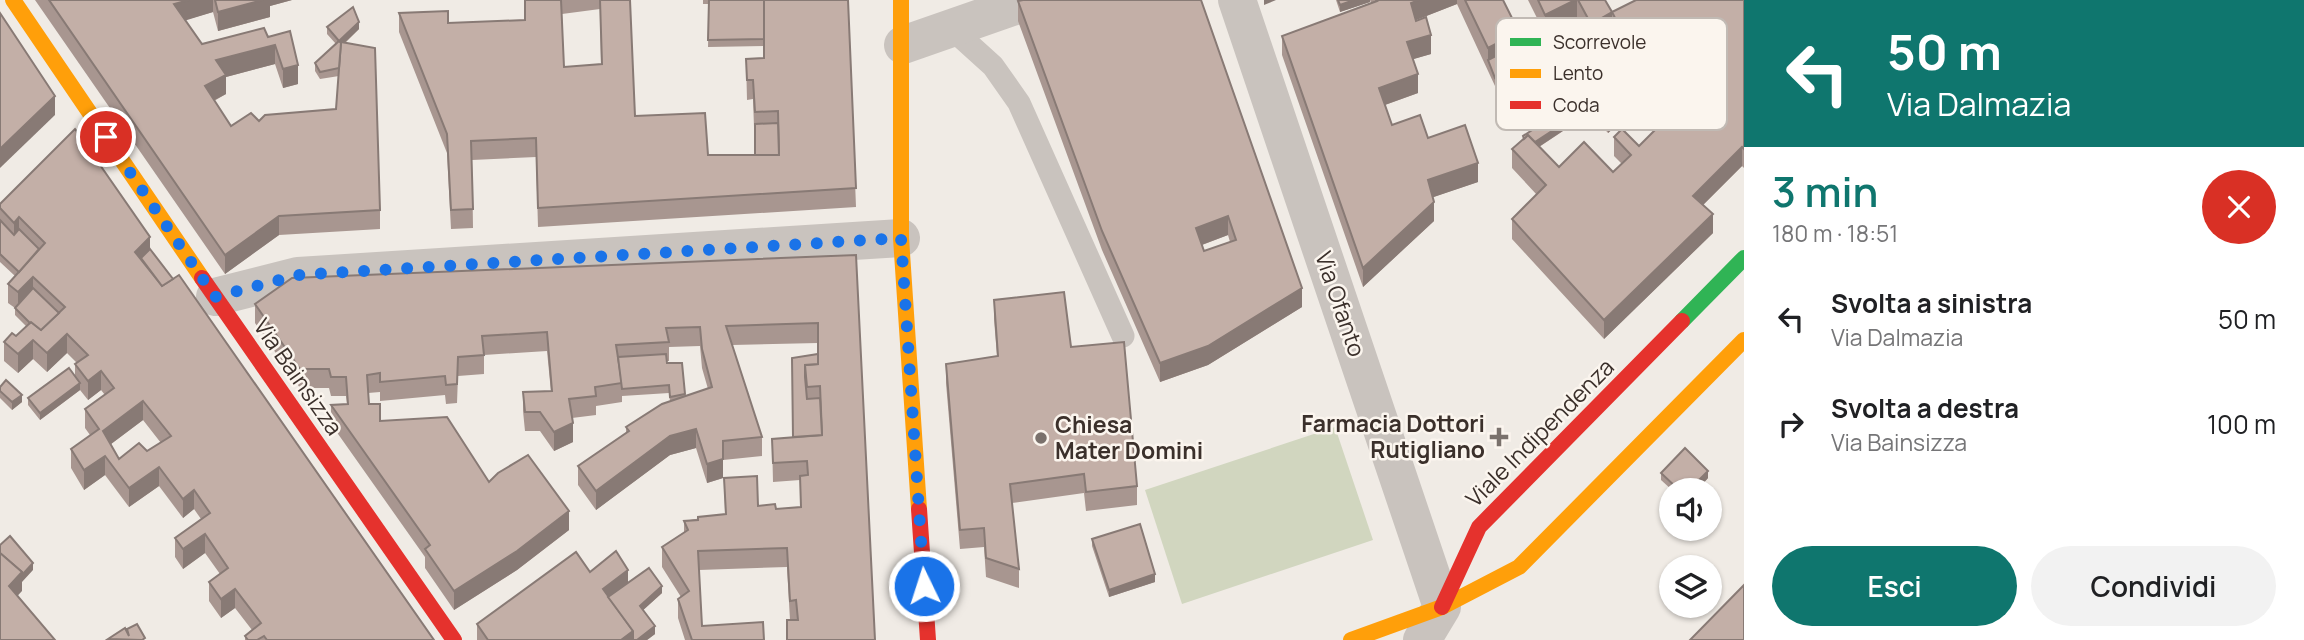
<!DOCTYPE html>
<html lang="it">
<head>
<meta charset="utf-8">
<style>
	body { margin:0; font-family:Manrope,sans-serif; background:#f2f2f2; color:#202124; height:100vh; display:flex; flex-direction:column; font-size:26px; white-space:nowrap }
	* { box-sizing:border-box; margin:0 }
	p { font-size:23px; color:#757577 }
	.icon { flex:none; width:38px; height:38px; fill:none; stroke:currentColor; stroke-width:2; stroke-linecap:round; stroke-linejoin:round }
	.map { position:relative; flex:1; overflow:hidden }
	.sheet { display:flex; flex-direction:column; background:#fff; width:560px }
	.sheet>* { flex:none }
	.top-card { background:#0f766e; color:#fff; overflow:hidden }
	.tools { position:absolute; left:1659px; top:478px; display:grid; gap:14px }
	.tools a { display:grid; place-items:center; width:63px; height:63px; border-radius:50%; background:#fff; box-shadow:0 2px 5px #0004; font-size:35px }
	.pin { position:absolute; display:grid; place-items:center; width:60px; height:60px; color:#fff; margin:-30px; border:4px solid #fff; border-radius:50%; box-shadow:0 2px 7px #0007 }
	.me { position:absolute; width:77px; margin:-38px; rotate:356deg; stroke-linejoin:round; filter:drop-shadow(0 0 5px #0008) }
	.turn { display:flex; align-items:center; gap:24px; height:147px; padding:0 28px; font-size:32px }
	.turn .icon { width:91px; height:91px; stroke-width:2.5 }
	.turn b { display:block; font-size:49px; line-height:60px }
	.round { display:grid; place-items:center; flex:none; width:74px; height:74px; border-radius:37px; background:#f2f2f2 }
	.head { display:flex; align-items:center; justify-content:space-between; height:119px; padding:0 28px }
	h1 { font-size:42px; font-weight:600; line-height:52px; color:#0f766e }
	.primary-button { display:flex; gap:14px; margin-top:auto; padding:14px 28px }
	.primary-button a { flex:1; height:80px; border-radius:42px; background:#0f766e; color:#fff; font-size:28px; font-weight:600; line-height:80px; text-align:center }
	.primary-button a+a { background:#f2f2f2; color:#202124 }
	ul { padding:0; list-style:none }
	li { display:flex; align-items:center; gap:21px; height:105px; padding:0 28px }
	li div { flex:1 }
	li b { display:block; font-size:26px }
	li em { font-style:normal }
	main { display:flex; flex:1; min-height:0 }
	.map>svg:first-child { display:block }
	.green { fill:#d1d6bf }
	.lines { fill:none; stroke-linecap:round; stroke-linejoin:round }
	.lane { stroke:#c9c3be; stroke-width:23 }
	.street { stroke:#c9c3be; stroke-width:38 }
	.fast { stroke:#30b455; stroke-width:16 }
	.slow { stroke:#ff9f0a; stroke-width:16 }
	.jam { stroke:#e5322d; stroke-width:16 }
	.wall { fill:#a89690; fill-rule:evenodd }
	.shaded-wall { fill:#887a75 }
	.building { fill:#c3afa7; stroke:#887a75; stroke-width:2; fill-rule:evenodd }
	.route { stroke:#1a73e8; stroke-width:12; stroke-dasharray:0 21.6 }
	.poi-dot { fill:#7a716c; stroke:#fbf5ee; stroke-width:2.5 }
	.labels { text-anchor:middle; stroke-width:5; stroke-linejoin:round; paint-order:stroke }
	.street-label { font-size:23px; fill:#3b302b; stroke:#fbf5ee }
	.poi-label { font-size:23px; font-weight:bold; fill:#3b302b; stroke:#fbf5ee; text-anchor:end }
	.key { fill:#fbf5ee; stroke:#c1bab4; stroke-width:2 }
	.key-label { font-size:19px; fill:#3b302b }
</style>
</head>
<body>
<main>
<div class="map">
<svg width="1744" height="640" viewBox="0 0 1744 640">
	<rect width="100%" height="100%" fill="#f0ebe5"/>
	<polygon class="green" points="1335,427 1373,540 1182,604 1145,490"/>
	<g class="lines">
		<polyline class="lane" points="951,28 993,66 1019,103 1123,336"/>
		<g class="street">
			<polyline points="1237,0 1442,607 1422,640"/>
			<polyline points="903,45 1032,0"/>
			<polyline points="215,297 298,276 901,238"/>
		</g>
		<polyline class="fast" points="1682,321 1744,258"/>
		<g class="slow">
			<polyline points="13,0 202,278"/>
			<polyline points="901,0 901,238 919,509"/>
			<polyline points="1351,640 1442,607 1519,567 1744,340"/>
		</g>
		<g class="jam">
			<polyline points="202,278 454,640"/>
			<polyline points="919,509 928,640"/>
			<polyline points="1442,607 1479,527 1682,321"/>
		</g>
	</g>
	<g class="wall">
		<polygon points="35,0 292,0 270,6 270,17 218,31 213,12 185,20 202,44 268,37 290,31 298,84 283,88 275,64 226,77 226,94 214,101 231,126 336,109 339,76 320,79 315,71 315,63 336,44 327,34 327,27 359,29 345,43 380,210 380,229 279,235 225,274"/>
		<path d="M525 0H630L635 116 708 155H755L753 99 747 100 746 59 764 58V46L708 47 709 4H703V0H848L856 207 538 227 536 157 472 160 473 228 451 229 447 153 399 32V13L448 23 525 20ZM600 9 601 64 564 67 562 14Z"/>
		<path d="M1201 0 1302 307 1208 365 1160 382 1102 250 1018 21V1ZM1228 235 1230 242 1204 251 1202 245Z"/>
		<polygon points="1336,0 1370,0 1370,2 1340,12"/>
		<polygon points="1370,0 1503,0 1519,44 1539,63 1495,86 1457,4 1416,20 1431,54 1413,59 1418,93 1385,105 1392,125 1428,138 1478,182 1433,197 1434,221 1363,287 1282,55 1282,36 1371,3"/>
		<polygon points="1528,0 1605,0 1612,31 1591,43 1577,18 1545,34"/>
		<polygon points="1744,0 1744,168 1742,166 1703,205 1713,233 1604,339 1512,239 1512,219 1537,195 1512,168 1512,149 1523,140 1523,136 1563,110 1563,104 1616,96 1608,101 1621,122 1608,133 1590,113 1539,147 1559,167 1613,172 1622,164 1614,156 1614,137 1639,146 1656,129 1622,93 1622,74 1631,68 1612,31 1612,12"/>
		<path d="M0 204 150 249 434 640H245V636L252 630 235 608 221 618 209 601V582L220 574 205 553 183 569 175 557V538L201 519 194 509 183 518 159 486 129 507 105 475 84 490 71 468V449L90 435 85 428V409L105 395 101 390 88 400 80 390 40 420 28 405V398L75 376V364L77 363 67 353 47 372 33 359 18 373 4 361V342L16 336 26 326 15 315V308L8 303V284L15 276 0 262ZM143 420 161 443 147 451 119 459 111 444Z"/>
		<path d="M856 255 875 640H787V620H796V619L790 620 787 567 699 570 702 626 764 640H685L678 618V599L681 597 662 567V547L684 532V521L725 514 724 478 758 506 776 509 801 507 800 480 773 482 772 439 793 437 792 358 818 354V343L732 345 762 437V456L723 460V478L707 483 696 448 670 455 596 510 578 485V466L626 433V427L670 401 669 393 622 396V402L596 406V415L572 418 573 442 554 451 540 431H525L523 411V392H551L547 351 484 355V374L458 376 457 403 446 404 445 395 380 401V392L368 393 369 404 380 421 489 482 569 530 517 570 454 610 425 568V557L331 424V405L347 404 346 396H331L329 388H300L255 323V304ZM700 346 702 368 708 389 685 396 682 363H667V361H669V347Z"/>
		<polygon points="994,300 1071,347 1137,486 1137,505 1086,511 1084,493 1012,503 1019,569 1019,588 986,577 984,547 960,549 946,383 946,364 997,356 994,319"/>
		<polygon points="0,387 22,402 12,410 0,398"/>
		<polygon points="1661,473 1708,478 1697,490 1672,490 1661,480"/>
		<polygon points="1092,539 1155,582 1109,597 1092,546"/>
		<polygon points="590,572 662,593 643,610 655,634 647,640 477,640 477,624"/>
	</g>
	<g class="shaded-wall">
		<polygon points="189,0 213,0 213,12 174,24 174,4"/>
		<polygon points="263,0 292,0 270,6 270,17 218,31 218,12"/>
		<polygon points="1264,0 1276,0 1264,5"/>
		<polygon points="1354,0 1370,0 1370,2 1340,12 1340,5"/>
		<polygon points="1419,0 1457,0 1457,4 1411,22 1411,3"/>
		<polygon points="1575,0 1577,0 1577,18 1545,34 1545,15"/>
		<polygon points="1612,12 1612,31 1591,43 1591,24"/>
		<polygon points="359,22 359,29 339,48 339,41"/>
		<polygon points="1519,32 1519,51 1488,60 1488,48"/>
		<polygon points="1431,35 1431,54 1407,61 1407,42"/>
		<polygon points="275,45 275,64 226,77 226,94 205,105 205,86 216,60"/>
		<polygon points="1539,56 1539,63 1495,86 1495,78"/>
		<polygon points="298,65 298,84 283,88 283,69"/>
		<polygon points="1418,74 1418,93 1379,107 1379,88"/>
		<polygon points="1616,88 1616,96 1604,104 1604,97"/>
		<polygon points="55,96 55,115 0,168 0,149"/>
		<polygon points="1590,106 1590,113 1528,154 1528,147"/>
		<polygon points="1621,115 1621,122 1608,133 1608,126"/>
		<polygon points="1742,147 1742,166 1693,215 1693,196"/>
		<polygon points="1478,163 1478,182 1428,199 1428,180"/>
		<polygon points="1434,202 1434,221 1363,287 1363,268"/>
		<polygon points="1713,214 1713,233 1604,339 1604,320"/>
		<polygon points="279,216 279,235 225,274 225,255"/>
		<polygon points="1228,216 1228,235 1196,247 1196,228"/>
		<polygon points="19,217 19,236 14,242 14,223"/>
		<polygon points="150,237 150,256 139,267 135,252"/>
		<polygon points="33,277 33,296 18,311 18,292"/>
		<polygon points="1302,288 1302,307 1208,365 1160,382 1160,363"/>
		<polygon points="67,334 67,353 47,372 47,353"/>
		<polygon points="33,340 33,359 18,373 18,354"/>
		<polygon points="101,371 101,390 88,400 88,381"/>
		<polygon points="80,383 80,390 40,420 40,413"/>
		<polygon points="22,395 22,402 12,410 12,402"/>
		<polygon points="143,401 143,420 103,450 103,431"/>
		<polygon points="573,423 573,442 554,451 554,432"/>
		<polygon points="696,429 696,448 670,455 596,510 596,491 670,436"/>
		<polygon points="105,456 105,475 84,490 84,470"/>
		<polygon points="723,459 723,478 707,483 707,464"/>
		<polygon points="159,467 159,486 129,507 129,488"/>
		<polygon points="1708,471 1708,478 1697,490 1689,490"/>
		<polygon points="194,490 194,509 183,518 183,499"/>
		<polygon points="569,511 569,530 517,570 454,610 454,591"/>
		<polygon points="205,534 205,553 183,569 183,549"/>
		<polygon points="33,563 33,570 22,582 22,591 9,605 9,586 22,572"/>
		<polygon points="628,570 628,589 606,605 603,589"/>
		<polygon points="1155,574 1155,582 1109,597 1109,590"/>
		<polygon points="662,586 662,593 640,613 640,606"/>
		<polygon points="235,589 235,608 221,618 221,599"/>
		<polygon points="655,626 655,634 647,640 637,640"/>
		<polygon points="633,631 633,640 621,640"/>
	</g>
	<g class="building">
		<polygon points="49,0 189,0 174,4 202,44 264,28 268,37 290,31 298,65 283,69 275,45 216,60 226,75 205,86 231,126 251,113 259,121 265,115 336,109 341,42 375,48 380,210 279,216 225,255"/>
		<polygon points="215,0 263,0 218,12"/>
		<polygon points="525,0 561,0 564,67 602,64 600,0 630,0 635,116 705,113 708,155 779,155 778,111 755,112 753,80 747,80 746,59 764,58 764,0 848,0 856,188 538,208 536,138 471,141 473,209 451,210 447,134 399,13 448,11 448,23 525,20"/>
		<polygon points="709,0 764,0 764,39 708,40"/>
		<path d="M1023 0H1201L1302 288 1208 346 1160 363 1102 231 1018 1ZM1228 216 1236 240 1204 251 1196 228Z"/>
		<polygon points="1338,0 1354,0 1340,5"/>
		<polygon points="1376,0 1419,0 1411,3 1416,21 1426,17 1431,35 1407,42 1418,74 1379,88 1392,125 1420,115 1428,138 1465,125 1478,163 1428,180 1434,202 1363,268 1282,36 1377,1"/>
		<polygon points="1465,0 1503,0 1519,32 1488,48"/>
		<polygon points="1538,0 1575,0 1545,15"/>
		<polygon points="1578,0 1605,0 1612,12 1591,24"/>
		<polygon points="1636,0 1744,0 1744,149 1742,147 1693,196 1713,214 1604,320 1512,219 1546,185 1512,149 1528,135 1559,167 1584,142 1613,172 1631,155 1614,137 1622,129 1639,146 1666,119 1622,74 1638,63 1612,12"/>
		<polygon points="353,7 359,22 339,41 327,27"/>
		<polygon points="0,13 55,96 0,149"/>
		<polygon points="1531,38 1539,56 1495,78 1488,60"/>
		<polygon points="339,41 341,43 339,68 320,72 315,63"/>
		<polygon points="1609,76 1616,88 1604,97 1621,115 1608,126 1590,106 1535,142 1528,135 1524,139 1523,136 1566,108 1563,104"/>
		<polygon points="778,123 779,155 755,155 755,124"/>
		<path d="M75 129 150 237 135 252 162 286 179 275 434 640H267L264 636 257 640H248L245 636 261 623 235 589 221 599 209 582 228 568 205 534 183 549 175 538 210 513 194 490 183 499 159 467 129 488 105 456 84 470 71 449 99 429 85 409 114 388 101 371 88 381 75 364 88 355 67 334 47 353 33 340 18 354 4 342 12 333 16 336 31 322 41 330 65 307 33 277 18 292 8 284 45 243 19 217 14 223 0 208V204ZM143 401 171 436 147 451 139 443 119 459 103 431Z"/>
		<polygon points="0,220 14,235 19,229 39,249 19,272 0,254"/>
		<polygon points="150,249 173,279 162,286 141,258"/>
		<polygon points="856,255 875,640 787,640 787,620 798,620 796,600 790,601 787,548 698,551 702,626 763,622 764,640 692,640 678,599 689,591 662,547 688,530 684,521 698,520 698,517 726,514 724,478 757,476 758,506 775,504 776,509 801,507 800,476 808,475 807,461 773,463 772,439 822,435 820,386 807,387 805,365 818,364 818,323 726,326 762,437 723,441 723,459 707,464 696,429 670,436 596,491 578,466 629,431 626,427 662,404 712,387 702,349 700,327 666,328 669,342 616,345 622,383 595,387 596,396 569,399 573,423 554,432 540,412 525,412 523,392 552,391 547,332 482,336 484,355 458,357 457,384 446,385 445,376 380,382 380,373 367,375 369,404 380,404 380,421 447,417 489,482 498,473 528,455 569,511 517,551 454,591 425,549 430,545 331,405 348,404 346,377 331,377 329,369 300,369 255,304 292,278"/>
		<polygon points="33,288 59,313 41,330 31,322 30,323 15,308"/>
		<polygon points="1064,292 1071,347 1124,342 1137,486 1086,492 1084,474 1010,484 1019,569 986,558 984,528 960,530 946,364 998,356 994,300"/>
		<polygon points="666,354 667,363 682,363 685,394 670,397 669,385 622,389 618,357"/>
		<polygon points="818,354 818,364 805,365 805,377 807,399 820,398 822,435 793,437 792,358"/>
		<polygon points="69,368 80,383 40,413 28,398"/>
		<polygon points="6,380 22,395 12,402 0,391 0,387"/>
		<polygon points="1685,448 1708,471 1689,490 1679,490 1661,473"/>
		<polygon points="1140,524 1155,574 1109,590 1092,539"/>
		<polygon points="10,536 33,563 22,575 22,572 0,553 0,545"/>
		<polygon points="616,551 628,570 603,589 633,631 621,640 488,640 477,624 576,552 590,572"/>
		<polygon points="0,553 22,572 9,586 55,640 0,640"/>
		<polygon points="649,568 662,586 640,606 655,626 637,640 633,640 633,631 608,597"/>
		<polygon points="1744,585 1744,640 1690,640"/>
		<polygon points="137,624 145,638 142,640 108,639 125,628 129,636 127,629"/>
	</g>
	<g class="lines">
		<polyline class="route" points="106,137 215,297 298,275 901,238 924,586"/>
	</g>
	<g class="poi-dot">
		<path d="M1495.5 426.5h7v7h7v7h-7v7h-7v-7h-7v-7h7z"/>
		<circle cx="1041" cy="438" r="7"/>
	</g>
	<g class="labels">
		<g class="street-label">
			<text transform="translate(1340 304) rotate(71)" y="8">Via Ofanto</text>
			<text transform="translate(298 377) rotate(55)" y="8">Via Bainsizza</text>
			<text transform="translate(1540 433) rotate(-45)" y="8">Viale Indipendenza</text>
		</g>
		<g class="poi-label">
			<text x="1485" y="432">Farmacia Dottori<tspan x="1485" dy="26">Rutigliano</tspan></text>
			<text x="1055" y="433" text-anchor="start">Chiesa<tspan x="1055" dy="26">Mater Domini</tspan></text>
		</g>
	</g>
	<rect x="1496" y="18" width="231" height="112" rx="10" class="key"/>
	<rect x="1510" y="38" width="31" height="8" fill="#30b455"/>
	<rect x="1510" y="69" width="31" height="9" fill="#ff9f0a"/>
	<rect x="1510" y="101" width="31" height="8" fill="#e5322d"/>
	<g class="key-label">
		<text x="1553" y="49">Scorrevole</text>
		<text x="1553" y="80">Lento</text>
		<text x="1553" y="112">Coda</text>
	</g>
</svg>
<div class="tools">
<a><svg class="icon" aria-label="sound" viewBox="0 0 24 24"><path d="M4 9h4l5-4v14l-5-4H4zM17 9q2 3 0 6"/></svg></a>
<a><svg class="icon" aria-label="layers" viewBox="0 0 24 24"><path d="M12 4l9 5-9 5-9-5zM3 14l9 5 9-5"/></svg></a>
</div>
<div class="pin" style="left:106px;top:137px;background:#d93025"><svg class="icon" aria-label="arrive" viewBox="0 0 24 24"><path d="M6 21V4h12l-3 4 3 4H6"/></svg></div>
<svg class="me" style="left:924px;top:586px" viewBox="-20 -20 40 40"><circle r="17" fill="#1a73e8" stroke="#fff" stroke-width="3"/><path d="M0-11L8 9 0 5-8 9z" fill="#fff"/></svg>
</div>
<section class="sheet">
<div class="top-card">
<div class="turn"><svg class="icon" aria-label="left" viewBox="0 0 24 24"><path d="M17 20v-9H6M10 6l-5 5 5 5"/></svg><div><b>50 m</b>Via Dalmazia</div></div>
</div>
<div class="head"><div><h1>3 min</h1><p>180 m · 18:51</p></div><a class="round" style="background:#d93025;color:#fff"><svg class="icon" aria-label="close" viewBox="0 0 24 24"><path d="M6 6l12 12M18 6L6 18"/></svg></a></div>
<ul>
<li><svg class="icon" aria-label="left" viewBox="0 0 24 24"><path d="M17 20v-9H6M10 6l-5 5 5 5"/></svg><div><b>Svolta a sinistra</b><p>Via Dalmazia</p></div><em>50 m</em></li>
<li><svg class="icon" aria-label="right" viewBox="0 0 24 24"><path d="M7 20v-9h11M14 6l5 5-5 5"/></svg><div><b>Svolta a destra</b><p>Via Bainsizza</p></div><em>100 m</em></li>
</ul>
<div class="primary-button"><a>Esci</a><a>Condividi</a></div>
</section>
</main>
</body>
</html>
